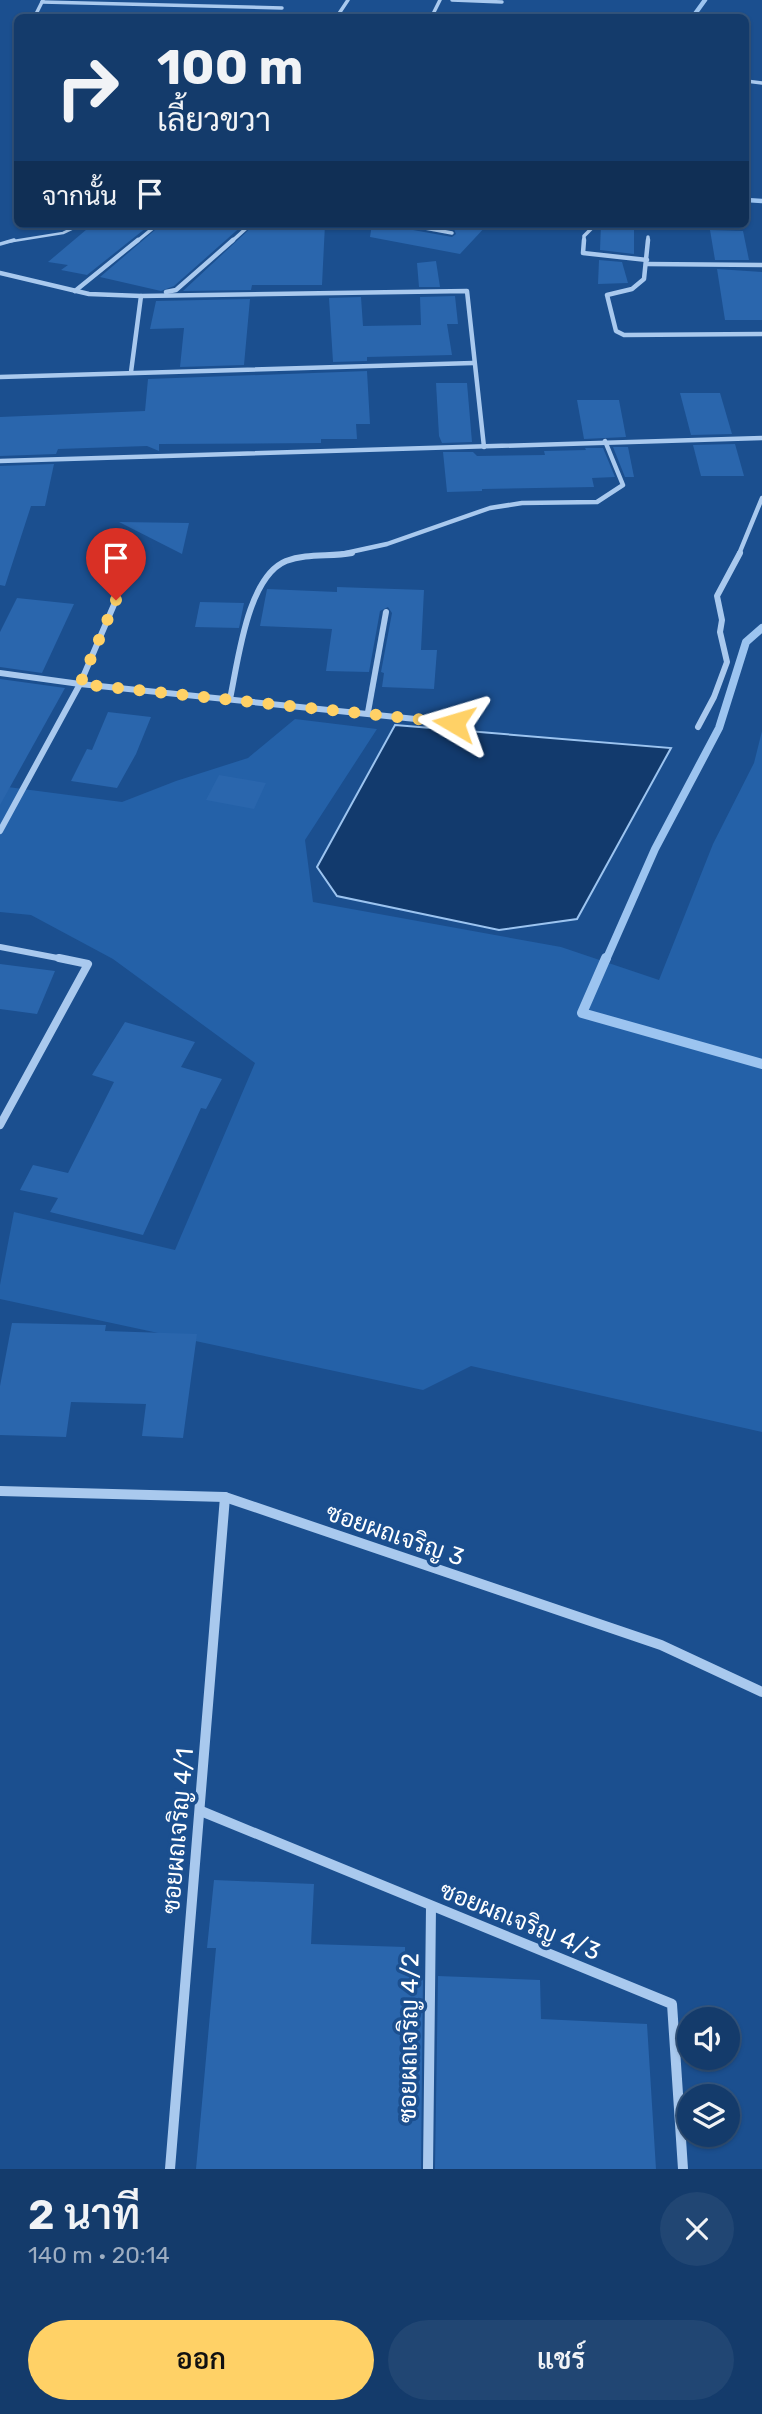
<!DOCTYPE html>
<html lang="th">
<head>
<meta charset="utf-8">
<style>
	body { margin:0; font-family:Rubik,Sarabun,sans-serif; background:#214673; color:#f1f3f6; height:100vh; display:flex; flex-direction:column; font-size:26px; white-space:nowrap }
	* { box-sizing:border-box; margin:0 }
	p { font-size:23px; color:#9dadc1 }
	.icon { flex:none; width:38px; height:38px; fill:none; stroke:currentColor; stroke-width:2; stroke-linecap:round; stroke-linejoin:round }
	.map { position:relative; height:2169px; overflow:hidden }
	.panel { display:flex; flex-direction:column; background:#143b6b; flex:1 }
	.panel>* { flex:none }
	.top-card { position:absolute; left:14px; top:14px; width:735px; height:214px; border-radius:10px; box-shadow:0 2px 5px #0004,0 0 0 2px #33557e; background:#143b6b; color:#f1f3f6; overflow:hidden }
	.tools { position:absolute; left:677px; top:2007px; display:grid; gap:14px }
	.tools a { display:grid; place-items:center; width:63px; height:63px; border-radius:50%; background:#143b6b; box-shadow:0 2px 5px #0004,0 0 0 2px #33557e; font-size:35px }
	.pin { position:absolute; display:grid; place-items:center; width:60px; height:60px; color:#fff; margin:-72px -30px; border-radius:50% 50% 50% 0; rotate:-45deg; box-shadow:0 0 7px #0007 }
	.pin .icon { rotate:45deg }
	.me { position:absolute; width:77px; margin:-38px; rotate:277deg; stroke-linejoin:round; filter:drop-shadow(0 0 5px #0008) }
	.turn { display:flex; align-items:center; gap:24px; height:147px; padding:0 28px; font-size:32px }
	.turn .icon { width:91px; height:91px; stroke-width:2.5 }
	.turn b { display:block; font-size:49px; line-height:60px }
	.then { display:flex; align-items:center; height:66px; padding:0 28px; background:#0003; gap:14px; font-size:26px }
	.round { display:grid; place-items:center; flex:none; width:74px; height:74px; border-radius:37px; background:#214673 }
	.summary { display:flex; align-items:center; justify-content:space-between; height:119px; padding:0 28px }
	h1 { font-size:42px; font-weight:600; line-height:52px }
	.button { display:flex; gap:14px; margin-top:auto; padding:14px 28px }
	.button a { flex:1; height:80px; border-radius:42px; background:#ffd166; color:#111; font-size:28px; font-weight:600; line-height:80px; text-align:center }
	.button a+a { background:#214673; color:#f1f3f6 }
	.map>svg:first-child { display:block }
	.green { fill:#2461a8 }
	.water { fill:#123a6d; stroke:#9cc4f0; stroke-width:2 }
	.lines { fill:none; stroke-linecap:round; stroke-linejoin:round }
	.stream-far2 { stroke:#9cc4f0; stroke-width:4.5 }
	.stream-far1 { stroke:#9cc4f0; stroke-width:8 }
	.stream { stroke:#9cc4f0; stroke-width:10 }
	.building { fill:#2a66ad }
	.lane-far1 { stroke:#a9c9ee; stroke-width:2.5 }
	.lane { stroke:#a9c9ee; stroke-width:3.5 }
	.street-far4 { stroke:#a9c9ee; stroke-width:3.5 }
	.street-far3 { stroke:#a9c9ee; stroke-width:4.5 }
	.street-far2 { stroke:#a9c9ee; stroke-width:6 }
	.street-far1 { stroke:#a9c9ee; stroke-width:8 }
	.street { stroke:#a9c9ee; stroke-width:10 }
	.route { stroke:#ffd166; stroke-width:12; stroke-dasharray:0 21.6 }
	.labels { text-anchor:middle; stroke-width:7; stroke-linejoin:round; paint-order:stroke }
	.near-street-label { font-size:24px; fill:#fff; stroke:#1b4f8f }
</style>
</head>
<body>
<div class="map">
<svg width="762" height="2169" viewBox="0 0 762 2169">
	<rect width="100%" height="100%" fill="#1b4f8f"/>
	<polygon class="green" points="295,719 377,729 305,840 313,902 561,947 659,980 713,844 754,763 762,731 762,1432 471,1366 423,1390 0,1299 0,1285 14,1212 175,1250 255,1063 113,959 31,915 0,912 0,786 122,802 176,781 248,758"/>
	<polygon class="water" points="395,725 671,748 577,919 499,930 337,896 317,867"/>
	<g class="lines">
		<g class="stream-far2">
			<polyline points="692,18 705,0"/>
			<polyline points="746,200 762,201"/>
		</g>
		<polyline class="stream-far1" points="606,960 655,849 719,728 746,642 762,628"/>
		<polyline class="stream" points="606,958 582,1013 762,1064"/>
	</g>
	<g class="building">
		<polygon points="93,224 151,224 87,275 61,270 68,265 48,262"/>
		<polygon points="162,224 244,224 174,286 161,291 100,277"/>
		<polygon points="255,224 325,224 322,285 252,285 251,290 183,291"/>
		<polygon points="372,224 399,224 402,228 452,237 456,234 454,229 427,224 488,224 460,254 370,237"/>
		<polygon points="601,224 634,224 634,254 600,250"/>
		<polygon points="710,230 743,231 749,260 715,260"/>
		<polygon points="599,260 622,262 628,283 598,284"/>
		<polygon points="436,261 440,287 419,287 417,263"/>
		<polygon points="717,269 762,272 762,320 725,320"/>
		<polygon points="455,296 458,324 447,324 452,355 367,357 367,361 333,362 329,298 361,297 363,326 421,325 420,297"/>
		<polygon points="250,299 244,365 180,367 184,328 150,329 156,301"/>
		<polygon points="367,371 370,424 356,424 357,439 321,439 321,443 159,444 159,451 147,446 58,449 56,454 0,456 0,417 145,411 148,379"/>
		<polygon points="436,383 467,383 472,442 442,443 439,436"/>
		<polygon points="680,393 720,393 732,434 691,435"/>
		<polygon points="577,400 619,400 626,437 584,439"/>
		<polygon points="735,444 744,476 701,476 693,445"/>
		<polygon points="613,447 628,447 634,477 625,477"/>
		<polygon points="585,448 603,448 615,477 592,478 594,487 482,489 482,491 447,492 443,452 473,452 477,456 545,455 544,451 586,450"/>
		<polygon points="54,464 45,506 31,506 5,586 0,585 0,466"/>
		<polygon points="119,522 189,523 182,554"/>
		<polygon points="337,587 424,590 421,650 437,650 434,689 382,687 384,673 381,672 392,613 388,607 380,611 369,672 326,671 332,629 260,626 267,589 337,592"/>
		<polygon points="17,598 74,604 42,673 0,667 0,632"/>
		<polygon points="200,602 244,603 239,628 195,627"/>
		<polygon points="0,679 65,688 0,805"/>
		<polygon points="108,712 151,717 136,754 117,788 71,781 87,749 92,750"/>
		<polygon points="219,775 266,783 254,809 206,800"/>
		<polygon points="0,964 55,971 37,1014 0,1009"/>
		<polygon points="125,1022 195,1042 181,1067 222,1079 206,1109 201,1108 143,1235 50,1212 58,1198 20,1190 33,1165 68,1173 114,1082 92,1075"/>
		<polygon points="12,1323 106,1325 105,1331 197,1334 183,1438 142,1436 146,1404 71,1402 66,1437 0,1435 0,1386"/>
		<polygon points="214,1880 314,1884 311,1944 405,1947 405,1974 423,1975 421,2169 196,2169 216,1948 207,1948"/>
		<polygon points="438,1976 540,1980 541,2019 647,2024 656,2169 435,2169"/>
	</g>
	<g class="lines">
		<polyline class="lane-far1" points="7,242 63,233 82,224"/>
		<polyline class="lane" points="0,244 14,240"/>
		<g class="street-far4">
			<polyline points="452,0 502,2"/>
			<polyline points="42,2 282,8"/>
			<polyline points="34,18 43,0"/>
			<polyline points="336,18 348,0"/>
			<polyline points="431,18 440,0"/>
			<polyline points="746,81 762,83"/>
			<polyline points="403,224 452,233"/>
			<polyline points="136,242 158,224"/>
			<polyline points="231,242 251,224"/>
			<polyline points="584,242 584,236 596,224"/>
			<polyline points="648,242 648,237"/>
		</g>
		<g class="street-far3">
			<polyline points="584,240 583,253 647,260"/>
			<polyline points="648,240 644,279 632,289 607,295 616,331 624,335 762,334"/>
			<polyline points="646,264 762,265"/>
			<polyline points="0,273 89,294 141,296 467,291 484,447"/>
			<polyline points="75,291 138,240"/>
			<polyline points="166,292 176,290 233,240"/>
			<polyline points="131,372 141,296"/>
			<polyline points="0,377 473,363"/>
			<polyline points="0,461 762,438"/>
			<polyline points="341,554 387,544 490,508 522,503 597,502 623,485 605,441"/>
			<polyline points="739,554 762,498"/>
		</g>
		<g class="street-far2">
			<polyline points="0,673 80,684 454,723"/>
			<path d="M230 699C238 662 247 577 286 561 307 553 330 557 352 553"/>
			<polyline points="368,712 386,612"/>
			<polyline points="698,727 714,697 727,662 720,632 722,620 717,596 740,553"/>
			<polyline points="0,831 80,684 116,600"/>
			<polyline points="0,947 68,960"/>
		</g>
		<polyline class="street-far1" points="0,1125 88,964 59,958"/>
		<g class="street">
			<polyline points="0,1491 225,1497 661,1645 762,1692"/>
			<polyline points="201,1811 672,2004 683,2169"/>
			<polyline points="170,2169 225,1497"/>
			<polyline points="428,2169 431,1907"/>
		</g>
	</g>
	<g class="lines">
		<polyline class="route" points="116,600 80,684 454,723"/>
	</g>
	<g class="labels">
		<g class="near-street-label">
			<text transform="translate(395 1535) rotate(19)" y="8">ซอยผถเจริญ 3</text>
			<text transform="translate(178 1831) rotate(-85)" y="8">ซอยผถเจริญ 4/1</text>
			<text transform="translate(520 1921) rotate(22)" y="8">ซอยผถเจริญ 4/3</text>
			<text transform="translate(409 2038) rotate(-89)" y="8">ซอยผถเจริญ 4/2</text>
		</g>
	</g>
</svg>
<div class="tools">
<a><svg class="icon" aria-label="sound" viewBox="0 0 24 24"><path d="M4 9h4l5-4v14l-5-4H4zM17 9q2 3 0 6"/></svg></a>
<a><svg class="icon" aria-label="layers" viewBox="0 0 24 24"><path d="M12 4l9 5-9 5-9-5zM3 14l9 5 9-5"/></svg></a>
</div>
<div class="pin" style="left:116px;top:600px;background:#d93025"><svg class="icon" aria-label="arrive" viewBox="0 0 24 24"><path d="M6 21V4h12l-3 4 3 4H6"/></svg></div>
<svg class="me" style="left:454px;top:723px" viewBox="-20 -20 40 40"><path d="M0-17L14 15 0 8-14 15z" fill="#ffd166" stroke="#fff" stroke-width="4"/></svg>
<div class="top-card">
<div class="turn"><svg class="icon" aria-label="right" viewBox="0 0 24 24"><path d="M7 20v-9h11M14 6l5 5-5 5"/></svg><div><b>100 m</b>เลี้ยวขวา</div></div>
<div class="then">จากนั้น<svg class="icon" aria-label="arrive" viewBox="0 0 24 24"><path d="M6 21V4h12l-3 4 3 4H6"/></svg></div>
</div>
</div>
<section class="panel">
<div class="summary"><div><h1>2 นาที</h1><p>140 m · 20:14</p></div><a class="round"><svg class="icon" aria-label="close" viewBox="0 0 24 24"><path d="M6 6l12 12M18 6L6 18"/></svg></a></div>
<div class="button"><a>ออก</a><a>แชร์</a></div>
</section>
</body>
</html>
